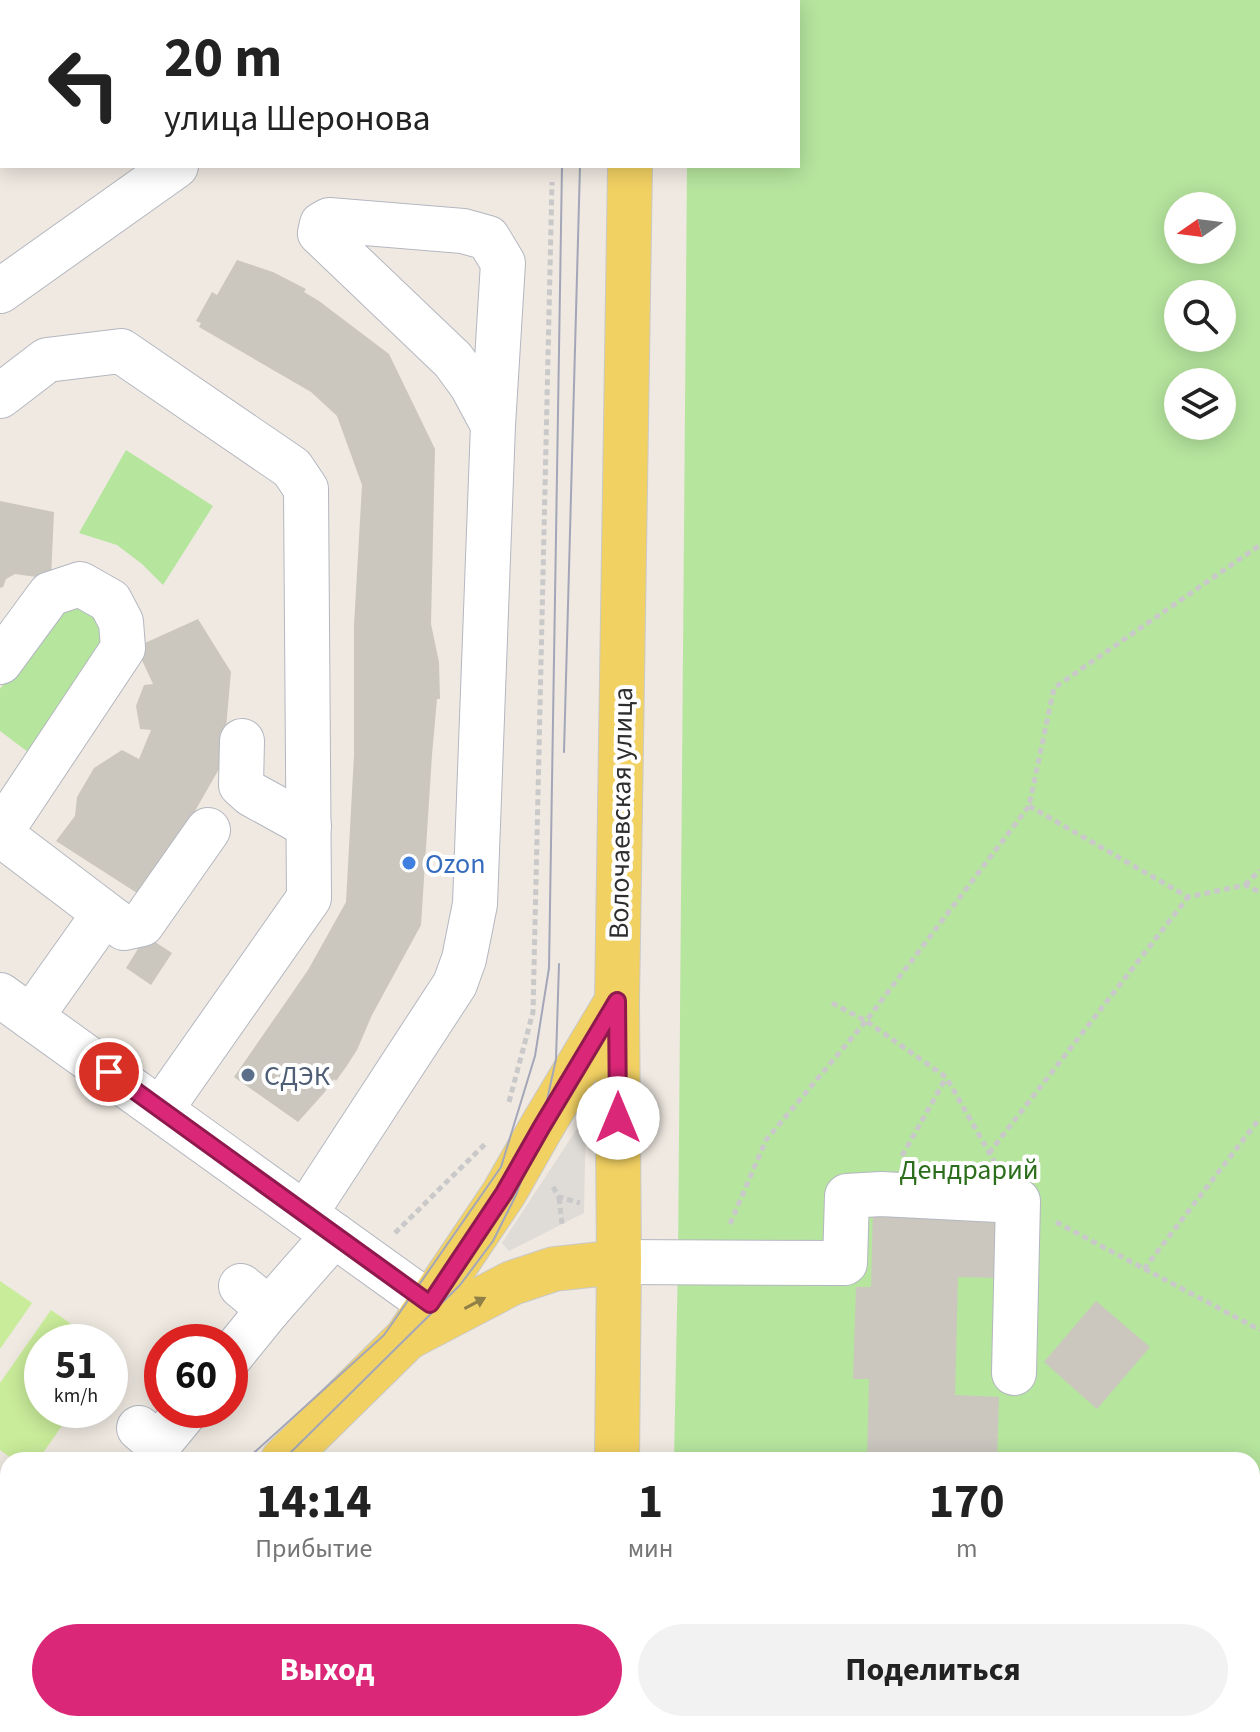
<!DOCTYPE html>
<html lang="ru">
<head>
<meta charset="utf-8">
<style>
	body { margin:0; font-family:"Source Sans 3",sans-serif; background:#f2f2f2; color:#222; height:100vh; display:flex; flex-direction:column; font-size:30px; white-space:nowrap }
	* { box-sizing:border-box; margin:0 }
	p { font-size:26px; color:#767676 }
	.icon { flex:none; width:44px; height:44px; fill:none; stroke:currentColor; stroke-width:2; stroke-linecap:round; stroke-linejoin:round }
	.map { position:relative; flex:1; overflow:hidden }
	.side { position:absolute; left:0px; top:1452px; width:1260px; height:280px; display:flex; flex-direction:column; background:#fff; border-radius:24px 24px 0 0; box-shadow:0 4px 20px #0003 }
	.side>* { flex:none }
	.guide { position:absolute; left:0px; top:0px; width:800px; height:168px; box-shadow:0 4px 20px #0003; background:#fff; color:#222; overflow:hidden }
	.needle { width:52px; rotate:256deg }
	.buttons { position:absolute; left:1164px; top:192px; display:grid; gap:16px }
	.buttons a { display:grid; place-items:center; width:72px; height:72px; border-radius:50%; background:#fff; box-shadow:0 4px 20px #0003; font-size:40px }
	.speed { position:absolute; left:24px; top:1324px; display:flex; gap:16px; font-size:40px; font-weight:700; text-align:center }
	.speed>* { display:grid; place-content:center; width:104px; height:104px; border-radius:50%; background:#fff; box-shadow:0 4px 20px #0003; line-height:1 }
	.speed small { font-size:20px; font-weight:400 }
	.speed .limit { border:12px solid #d22; background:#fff; color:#111 }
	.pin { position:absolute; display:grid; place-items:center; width:68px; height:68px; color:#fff; margin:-34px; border:4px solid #fff; border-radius:50%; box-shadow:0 2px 8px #0007 }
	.me { position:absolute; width:88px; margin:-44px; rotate:0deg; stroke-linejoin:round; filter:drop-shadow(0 0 6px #0008) }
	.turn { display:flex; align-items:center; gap:28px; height:168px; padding:0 32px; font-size:36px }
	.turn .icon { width:104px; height:104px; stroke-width:2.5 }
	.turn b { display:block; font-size:56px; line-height:68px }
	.eta { display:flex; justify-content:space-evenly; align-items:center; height:136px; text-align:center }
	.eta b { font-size:48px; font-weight:700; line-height:56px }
	.action { display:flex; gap:16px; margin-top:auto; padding:16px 32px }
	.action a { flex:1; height:92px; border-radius:48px; background:#db2777; color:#fff; font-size:32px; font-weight:700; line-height:92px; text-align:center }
	.action a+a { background:#f2f2f2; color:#222 }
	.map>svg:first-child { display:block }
	.green { fill:#b6e59e; fill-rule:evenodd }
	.pitch { fill:#c9ec9a }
	.plaza { fill:#dfdcd8 }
	.building { fill:#cbc7bf }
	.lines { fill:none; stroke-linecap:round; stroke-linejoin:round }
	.minor-tunnel { stroke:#c8c4bd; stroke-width:44; stroke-dasharray:44 22; stroke-linecap:butt }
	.minor-casing { stroke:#b4b7c1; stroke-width:46 }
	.major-casing { stroke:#c9c9c9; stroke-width:46 }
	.path { stroke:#c9c9c9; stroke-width:5; stroke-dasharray:6 4; stroke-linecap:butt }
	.minor { stroke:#fff; stroke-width:44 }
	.major { stroke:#f2d163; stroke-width:44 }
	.tram { stroke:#a3a6b8; stroke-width:2 }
	.oneway { fill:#908048 }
	.route-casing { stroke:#8e194d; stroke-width:20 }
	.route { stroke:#db2777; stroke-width:14 }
	.shop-dot { fill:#3f7fe0; stroke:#fff; stroke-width:3 }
	.service-dot { fill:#5c6f8a; stroke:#fff; stroke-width:3 }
	.labels { text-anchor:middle; stroke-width:8; stroke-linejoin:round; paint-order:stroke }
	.street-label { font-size:28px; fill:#2e2e2e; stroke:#fff }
	.shop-label { font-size:28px; fill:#366cbe; stroke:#fff; text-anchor:start }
	.service-label { font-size:28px; fill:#4e5e75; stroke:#fff; text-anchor:start }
	.park-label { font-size:28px; fill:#2c6e1b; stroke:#fff }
</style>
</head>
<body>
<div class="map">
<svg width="1260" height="1732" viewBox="0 0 1260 1732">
	<rect width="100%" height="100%" fill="#efe9e1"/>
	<g class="green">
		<polygon points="394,0 545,0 545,2 391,2"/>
		<path d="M689 0H1260V1531L1252 1529V1460H674L678 1261 687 166H798V2H689ZM1178 206H1222V250H1178ZM1178 294H1222V338H1178ZM1178 382H1222V426H1178Z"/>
		<polygon points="126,450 213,506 163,585 142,564 117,545 79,533"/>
		<path d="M75 606C99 617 103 623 105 649L36 758 0 731V689L57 609Z"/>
	</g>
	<g class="pitch">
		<polygon points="0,1281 32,1303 0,1349"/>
		<polygon points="51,1310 97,1342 42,1342 42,1410 73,1410 38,1460 14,1460 0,1450 0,1383"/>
		<polygon points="0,1543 8,1549 8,1587 0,1598"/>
	</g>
	<polygon class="plaza" points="586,1115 584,1213 509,1251 502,1243"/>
	<g class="building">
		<polygon points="237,260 273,272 306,289 304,292 319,301 389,354 435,449 431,624 439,662 440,699 437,699 432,755 421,925 372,1015 357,1050 346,1067 336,1081 334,1079 324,1093 298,1122 234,1077 308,970 346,902 354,755 354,625 362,485 337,416 311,392 199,327 201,323 196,321 212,292 217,295"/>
		<polygon points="0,501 54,512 51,579 15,574 6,579 3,587 0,588"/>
		<polygon points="198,619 231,672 223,762 195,811 187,839 137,893 56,841 75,816 77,797 94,768 122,750 139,759 151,730 140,729 136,706 144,685 153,684 136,647"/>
		<polygon points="146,936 172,953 151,985 126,968"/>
		<polygon points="873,1209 1004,1213 1002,1278 958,1277 955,1395 999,1397 997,1460 867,1460 869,1379 853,1379 856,1287 871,1287"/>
		<polygon points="1096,1301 1150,1347 1097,1409 1044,1362"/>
		<polygon points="1252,1612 1260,1614 1260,1732 1127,1732 1129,1724 1252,1724"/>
		<polygon points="281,1724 392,1724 422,1727 421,1732 280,1732"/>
	</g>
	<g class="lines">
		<polyline class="minor-tunnel" points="353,1732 353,1724"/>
		<g class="minor-casing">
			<g id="minor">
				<polyline points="62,0 64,2"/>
				<polyline points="336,2 338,0"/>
				<polyline points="0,291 176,166"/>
				<polyline points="0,396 47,360 121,351 292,468 306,489 309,898 161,1109"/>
				<polyline points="0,662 50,594 80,584 110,601 121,622 123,648 0,833"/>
				<polyline points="242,741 241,785 251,794 309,826"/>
				<polyline points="0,834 124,928 142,924 208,830"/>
				<polyline points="0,995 430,1304"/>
				<polyline points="31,1017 104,914"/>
				<polyline points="305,1214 455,984 464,959 475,904 493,425 472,386 453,360 320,233 322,224 329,220 463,231 488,238 503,263 493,425"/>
				<polyline points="619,1262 845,1263 847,1196 881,1194 1018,1201 1014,1373"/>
				<polyline points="241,1286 269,1309"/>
				<polyline points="230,1357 269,1309 334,1235"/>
				<polyline points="139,1428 153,1440 159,1442 163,1439 187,1410"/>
				<polyline points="431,1732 432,1724"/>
				<polyline points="1115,1732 1116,1724"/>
			</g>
		</g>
		<g class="major-casing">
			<g id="major">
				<polyline points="636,2 636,0"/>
				<polyline points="409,1337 512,1283 554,1269 619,1262"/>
				<polyline points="283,1460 406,1339 504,1193 541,1128 617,1001"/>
				<polyline points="617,1460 619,1262 617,1001 630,166"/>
				<polyline points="9,1732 15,1724"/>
				<polyline points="613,1732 614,1724"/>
			</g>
		</g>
		<g class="path">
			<polyline points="556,2 556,0"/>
			<polyline points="1029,806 1188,897 1245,885 1260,892"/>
			<polyline points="1245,885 1260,870"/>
			<polyline points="832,1003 866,1021 946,1077 994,1161"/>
			<polyline points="509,1102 533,1012 552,182"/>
			<polyline points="989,1153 1188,897"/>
			<polyline points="902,1156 946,1078"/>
			<polyline points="553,1187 559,1197 580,1203"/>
			<polyline points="559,1198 562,1224"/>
			<polyline points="1056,1222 1260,1330"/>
			<polyline points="730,1224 766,1140 866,1021 1029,806 1054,688 1260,545"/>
			<polyline points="395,1233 485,1144"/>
			<polyline points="1144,1269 1260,1118"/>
			<polyline points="0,1613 8,1602"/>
		</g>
		<use href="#minor" class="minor"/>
		<use href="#major" class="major"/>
		<g class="tram">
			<polyline points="565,2 565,0"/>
			<polyline points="586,2 586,0"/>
			<polyline points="564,752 580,166"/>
			<polyline points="246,1460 384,1335 501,1167 535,1056 549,968 562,166"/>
			<polyline points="283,1460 460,1285 493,1241 516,1195 541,1128 556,1059 559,964"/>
			<polyline points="0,1689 8,1678"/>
			<polyline points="10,1732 16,1724"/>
		</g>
	</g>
	<defs><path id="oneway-solid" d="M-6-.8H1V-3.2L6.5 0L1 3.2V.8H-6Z" transform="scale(2)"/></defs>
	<use class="oneway" href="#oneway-solid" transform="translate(475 1303) rotate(-28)"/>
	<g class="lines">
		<g class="route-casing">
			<polyline id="route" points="109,1072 430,1304 504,1193 541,1128 617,1001 618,1118"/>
		</g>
		<use href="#route" class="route"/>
	</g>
	<circle class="shop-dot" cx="409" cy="863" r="8"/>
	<circle class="service-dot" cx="248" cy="1075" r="8"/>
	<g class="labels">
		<g class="street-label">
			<text transform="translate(620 813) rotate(-89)" y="10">Волочаевская улица</text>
		</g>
		<g class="shop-label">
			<text x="425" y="873">Ozon</text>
		</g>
		<g class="service-label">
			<text x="264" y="1085">СДЭК</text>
		</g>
		<g class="park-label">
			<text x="969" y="1179">Дендрарий</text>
		</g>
	</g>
</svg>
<div class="buttons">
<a><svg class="needle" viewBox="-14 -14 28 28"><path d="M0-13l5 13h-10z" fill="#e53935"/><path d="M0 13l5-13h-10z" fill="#767676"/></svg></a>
<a><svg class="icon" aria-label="search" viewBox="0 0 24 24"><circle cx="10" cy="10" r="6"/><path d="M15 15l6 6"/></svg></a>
<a><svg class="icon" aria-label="layers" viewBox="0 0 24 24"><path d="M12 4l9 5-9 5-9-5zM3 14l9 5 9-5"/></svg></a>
</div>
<div class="speed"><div>51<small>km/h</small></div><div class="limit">60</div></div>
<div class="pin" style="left:109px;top:1072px;background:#d93025"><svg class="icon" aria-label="arrive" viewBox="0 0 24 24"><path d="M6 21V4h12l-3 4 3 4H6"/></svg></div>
<svg class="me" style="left:618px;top:1118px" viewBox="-20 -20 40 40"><circle r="19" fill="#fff"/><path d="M0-13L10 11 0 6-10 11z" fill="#db2777"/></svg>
<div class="guide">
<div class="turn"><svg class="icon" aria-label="left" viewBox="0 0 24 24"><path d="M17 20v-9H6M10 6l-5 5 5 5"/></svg><div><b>20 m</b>улица Шеронова</div></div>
</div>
<section class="side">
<div class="eta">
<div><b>14:14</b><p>Прибытие</p></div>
<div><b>1</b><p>мин</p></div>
<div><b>170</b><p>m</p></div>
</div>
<div class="action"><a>Выход</a><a>Поделиться</a></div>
</section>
</div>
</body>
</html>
